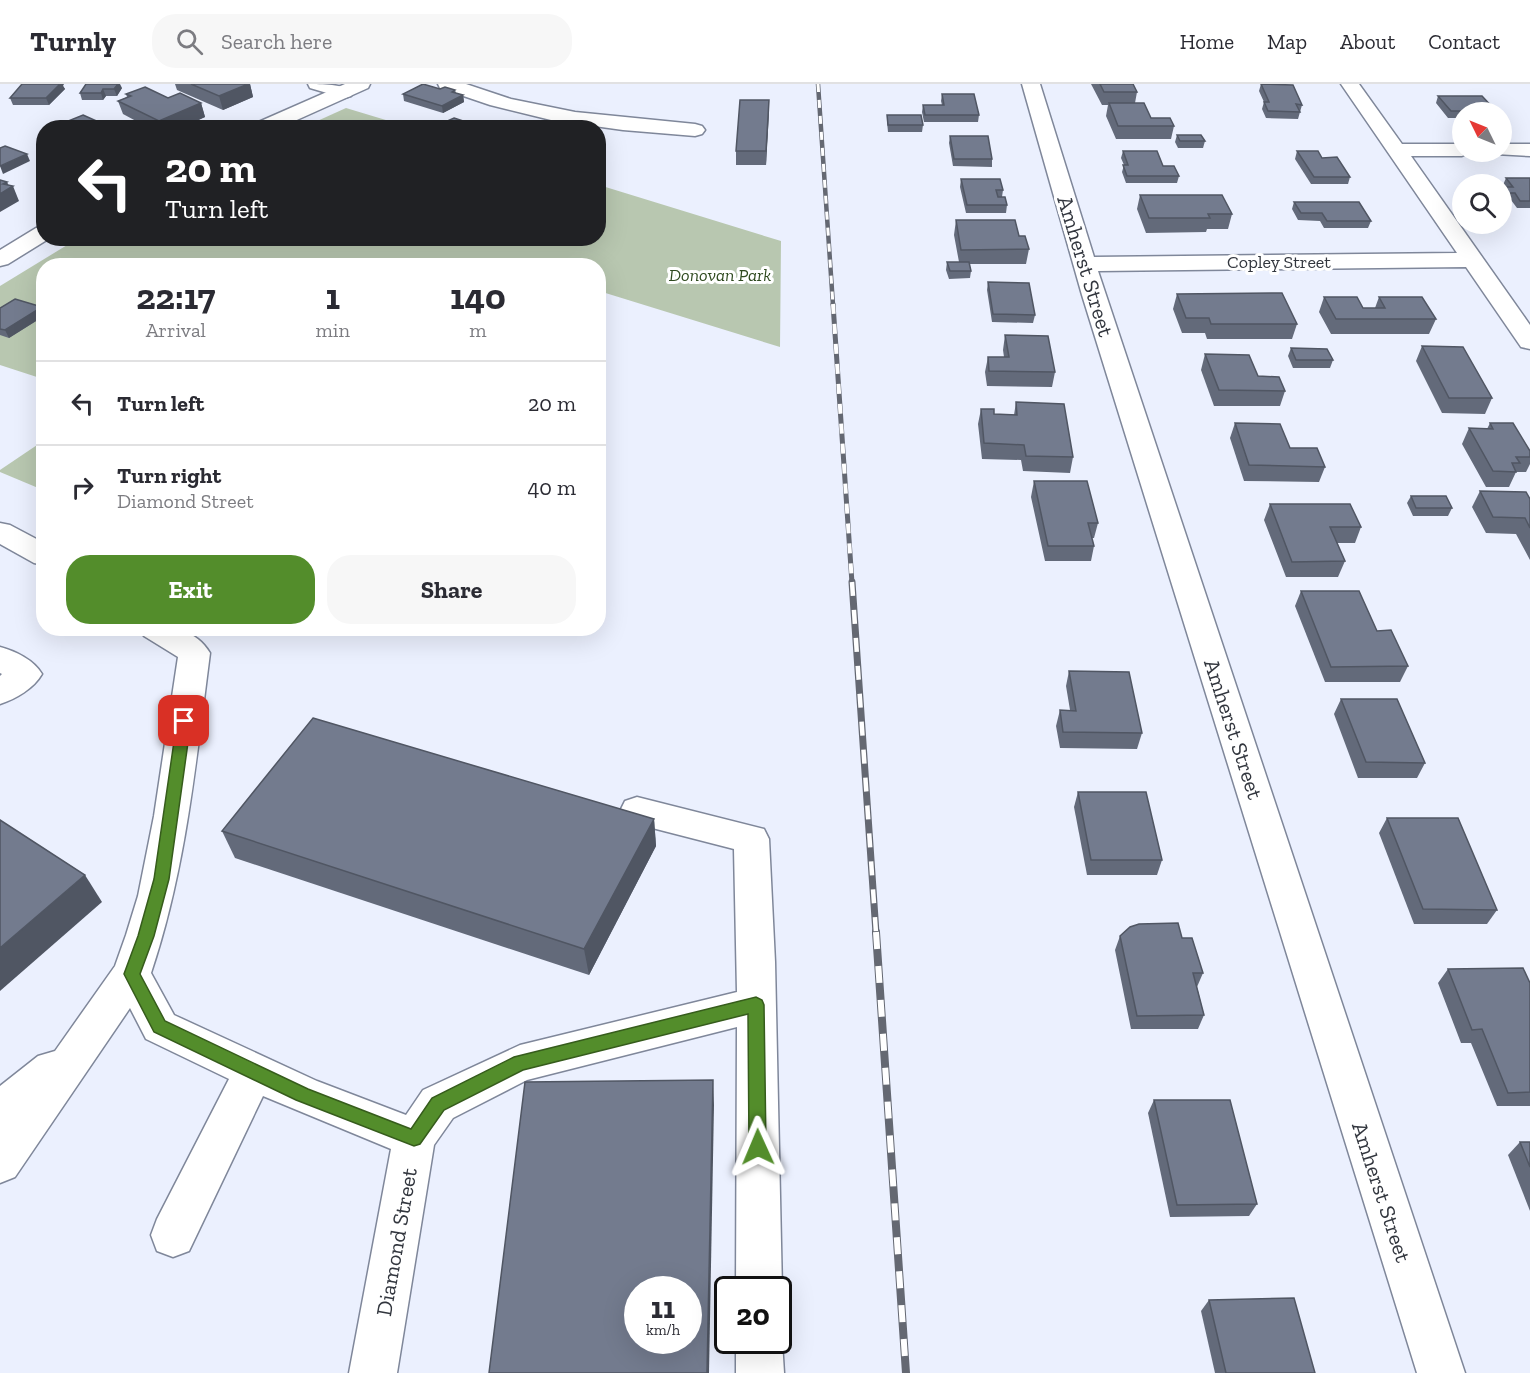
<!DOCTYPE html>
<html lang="en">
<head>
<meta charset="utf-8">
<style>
	body { margin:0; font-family:"Zilla Slab",serif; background:#f7f7f7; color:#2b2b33; height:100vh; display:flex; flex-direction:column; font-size:22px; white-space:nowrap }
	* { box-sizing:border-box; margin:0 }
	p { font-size:20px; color:#7c7c81 }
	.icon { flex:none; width:33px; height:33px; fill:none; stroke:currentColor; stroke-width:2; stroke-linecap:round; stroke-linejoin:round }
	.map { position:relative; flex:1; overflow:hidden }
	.sheet { position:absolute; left:36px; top:174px; width:570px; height:378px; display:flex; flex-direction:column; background:#fff; border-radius:24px; box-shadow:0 6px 24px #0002 }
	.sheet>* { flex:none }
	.hud { position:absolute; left:36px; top:36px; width:570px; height:126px; border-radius:24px; box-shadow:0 6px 24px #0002; background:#202124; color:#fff; overflow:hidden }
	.needle { width:39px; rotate:313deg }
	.fabs { position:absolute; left:1452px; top:18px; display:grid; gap:12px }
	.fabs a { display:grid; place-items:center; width:60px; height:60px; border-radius:50%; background:#fff; box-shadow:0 6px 24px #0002; font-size:30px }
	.speed { position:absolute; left:624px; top:1192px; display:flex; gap:12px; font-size:30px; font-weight:700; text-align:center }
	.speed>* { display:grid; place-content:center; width:78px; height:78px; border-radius:50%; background:#fff; box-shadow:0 6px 24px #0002; line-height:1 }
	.speed small { font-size:15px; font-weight:400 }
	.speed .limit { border:3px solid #111; border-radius:9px; background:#fff; color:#111 }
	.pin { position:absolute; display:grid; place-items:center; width:51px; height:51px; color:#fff; margin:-26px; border-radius:12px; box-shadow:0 3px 9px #0006 }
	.me { position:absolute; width:66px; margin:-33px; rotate:359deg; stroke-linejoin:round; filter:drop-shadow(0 0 4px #0008) }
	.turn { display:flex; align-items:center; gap:21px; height:126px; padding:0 30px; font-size:27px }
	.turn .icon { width:78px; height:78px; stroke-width:2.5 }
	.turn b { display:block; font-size:42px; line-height:51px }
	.eta { display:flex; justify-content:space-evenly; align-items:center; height:102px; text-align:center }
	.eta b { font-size:36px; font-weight:700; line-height:42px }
	.button { display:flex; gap:12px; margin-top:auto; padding:12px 30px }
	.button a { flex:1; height:69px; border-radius:24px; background:#538d2b; color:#fff; font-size:24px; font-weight:700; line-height:69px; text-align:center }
	.button a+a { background:#f7f7f7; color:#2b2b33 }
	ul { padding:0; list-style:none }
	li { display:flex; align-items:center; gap:18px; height:84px; padding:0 30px; border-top:2px solid #e1e1e2 }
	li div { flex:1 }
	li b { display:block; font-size:22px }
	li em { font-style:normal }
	header { display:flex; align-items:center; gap:36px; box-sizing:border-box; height:84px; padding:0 30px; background:#fff; border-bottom:2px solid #e1e1e2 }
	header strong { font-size:28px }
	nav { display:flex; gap:33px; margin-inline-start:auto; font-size:21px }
	.search { width:420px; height:54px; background:#f7f7f7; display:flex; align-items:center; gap:15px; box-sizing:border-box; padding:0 21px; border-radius:24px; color:#7c7c81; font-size:22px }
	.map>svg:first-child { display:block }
	.green { fill:#b8c7b0 }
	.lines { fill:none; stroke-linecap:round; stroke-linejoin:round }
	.minor-casing { stroke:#7f879a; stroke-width:3 }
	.major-casing { stroke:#7f879a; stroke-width:3 }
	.minor { fill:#fff; fill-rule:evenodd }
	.major { fill:#fff; fill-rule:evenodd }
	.rail-far3-casing { stroke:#646872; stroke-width:4.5 }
	.rail-far2-casing { stroke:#646872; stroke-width:5 }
	.rail-far1-casing { stroke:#646872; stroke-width:7 }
	.rail-casing { stroke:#646872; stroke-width:8 }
	.rail-far3 { stroke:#fff; stroke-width:3; stroke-dasharray:8; stroke-linecap:butt }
	.rail-far2 { stroke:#fff; stroke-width:4; stroke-dasharray:10; stroke-linecap:butt }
	.rail-far1 { stroke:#fff; stroke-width:4.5; stroke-dasharray:14; stroke-linecap:butt }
	.rail { stroke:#fff; stroke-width:6; stroke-dasharray:17; stroke-linecap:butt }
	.wall { fill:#636a7a }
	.shaded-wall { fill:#505663 }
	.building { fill:#737b8e; stroke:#505663; stroke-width:1.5; fill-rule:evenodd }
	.route { fill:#538d2b; stroke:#365c1c; stroke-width:1.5 }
	.labels { text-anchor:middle; stroke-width:6; stroke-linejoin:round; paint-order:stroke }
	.far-street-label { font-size:18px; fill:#32363e; stroke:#fff }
	.far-park-label { font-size:18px; font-style:italic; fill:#2f4a1f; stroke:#fff }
	.street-label { font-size:22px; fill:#32363e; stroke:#fff }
</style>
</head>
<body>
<header>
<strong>Turnly</strong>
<div class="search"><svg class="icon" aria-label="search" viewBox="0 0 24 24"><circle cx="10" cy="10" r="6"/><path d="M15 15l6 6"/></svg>Search here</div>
<nav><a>Home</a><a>Map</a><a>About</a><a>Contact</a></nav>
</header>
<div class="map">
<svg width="1530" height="1289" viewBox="0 0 1530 1289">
	<rect width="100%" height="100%" fill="#ebf0fe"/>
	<g class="green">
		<polygon points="346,24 409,43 304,43"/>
		<polygon points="599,101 781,157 780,263 599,207 598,182 44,182 43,295 0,281 0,202 77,155 598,154"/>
		<polygon points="43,357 43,406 0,388 0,386"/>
	</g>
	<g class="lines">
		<g class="minor-casing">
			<g id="minor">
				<path d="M308 0C321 0 344 0 353 8L351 12 344 14 310 4Z"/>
				<polygon points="438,0 466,0 511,15 575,28 695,40 702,42 705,46 702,50 695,52 623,46 551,36 490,21 440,4"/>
				<polygon points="1022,0 1040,0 1094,173 1457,169 1341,0 1359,0 1402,60 1462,60 1462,68 1471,68 1462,72 1411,72 1530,241 1530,265 1521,263 1466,183 1098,187 1465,1289 1417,1289 1082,211"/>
				<polygon points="1502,60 1530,60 1530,72 1495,70 1493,68 1502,68"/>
				<polygon points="0,439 10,441 44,459 44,481 34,479 0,460"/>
				<path d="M140 544C167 544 194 542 210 569 196 677 186 785 151 889L174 931 317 997 406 1031 423 1006 520 961 737 908 734 765 625 737 620 727 625 717 637 713 764 745 769 755 775 878 782 1206 778 1214V1206H736L737 943 527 996 453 1034 434 1061 397 1289H349L391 1065 263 1012 189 1167 173 1173 157 1167 151 1151 157 1135 229 995 146 955 130 924 15 1093 0 1099V1002L38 972 55 967 115 882 126 851 138 812 154 732 178 573 144 552Z"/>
				<path d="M0 563C15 567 34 576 42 590 34 604 16 615 0 620V592L2 590 0 589Z"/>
				<polygon points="778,1248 782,1257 784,1289 736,1289 736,1257 778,1257"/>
			</g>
		</g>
		<g class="major-casing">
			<g id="major">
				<polygon points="345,0 370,0 368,4 279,44 251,44 254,40"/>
				<polygon points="44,143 44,154 50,154 8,180 0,182 0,166 36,144"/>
			</g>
		</g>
		<use href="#minor" class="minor"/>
		<use href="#major" class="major"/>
		<g class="rail-far3-casing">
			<polyline id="rail-far3" points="818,0 833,221"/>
		</g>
		<g class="rail-far2-casing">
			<polyline id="rail-far2" points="833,220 852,499"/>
		</g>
		<g class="rail-far1-casing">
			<polyline id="rail-far1" points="852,498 876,849"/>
		</g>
		<g class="rail-casing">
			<polyline id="rail" points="876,848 906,1289"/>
		</g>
		<use href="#rail-far3" class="rail-far3"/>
		<use href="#rail-far2" class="rail-far2"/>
		<use href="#rail-far1" class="rail-far1"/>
		<use href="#rail" class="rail"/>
	</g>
	<g class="wall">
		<polygon points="86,0 122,4 117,12 106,12 103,16 82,16 80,9"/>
		<polygon points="175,0 250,0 253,13 223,26 177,6"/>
		<polygon points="1091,0 1133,0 1137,8 1135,19 1151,34 1174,42 1171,55 1116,55 1106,32 1108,21 1102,21"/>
		<polygon points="1261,0 1302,21 1298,35 1266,34 1262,25 1264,18 1259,7"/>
		<polygon points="63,2 65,5 49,21 13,21 10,14"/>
		<polygon points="440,5 455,6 456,9 463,11 464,18 443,29 404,17 403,10"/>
		<polygon points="126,10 168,14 201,19 205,33 181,44 149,44 123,30 118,17 127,13"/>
		<polygon points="942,10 979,31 978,38 924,38 922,28 923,21 942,21 941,17"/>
		<polygon points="1438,12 1496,27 1495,28 1462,28 1462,34 1448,34 1436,19"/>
		<polygon points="769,16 766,81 736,81 736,67"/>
		<polygon points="887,31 923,41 922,48 888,48 887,38"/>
		<polygon points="443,39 475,41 475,44 444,44"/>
		<polygon points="1177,51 1205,57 1203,64 1178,64 1175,58"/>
		<polygon points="950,52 992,75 992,83 953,82 949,59"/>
		<polygon points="44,55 44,67 39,56"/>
		<polygon points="1123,67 1179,92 1177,99 1126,99 1122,88 1124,81 1121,74"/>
		<polygon points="1297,67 1322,74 1350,93 1348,100 1311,100 1295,75"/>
		<polygon points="1506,94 1530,94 1530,124 1517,124 1511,116 1505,116 1502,112 1502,107 1504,103 1503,101"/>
		<polygon points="961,95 1003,106 1002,113 1007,121 1006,129 966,129 960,103"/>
		<polygon points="1140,111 1232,130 1228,145 1207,145 1206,148 1146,149 1137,125"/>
		<polygon points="1294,118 1371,137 1368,144 1324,144 1320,137 1298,136 1292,125"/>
		<polygon points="956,136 1019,152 1029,165 1026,180 969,180 971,187 970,194 949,195 946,186 947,178 959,178 954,151"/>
		<polygon points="988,198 1035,231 1033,239 992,238 987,206"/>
		<polygon points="1177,210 1297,240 1292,255 1207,255 1205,249 1182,249 1173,225"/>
		<polygon points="1324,213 1363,224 1375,224 1379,213 1436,235 1429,250 1331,250 1319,228"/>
		<polygon points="42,223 44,227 44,232 9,254 0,251 0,224"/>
		<polygon points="1005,251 1055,288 1052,303 987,302 985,288 988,273 1004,273 1003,266"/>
		<polygon points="1422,262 1492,314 1485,330 1442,329 1416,277"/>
		<polygon points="1291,264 1333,276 1330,284 1293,284 1288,272"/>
		<polygon points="1205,270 1258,292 1285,307 1280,322 1214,322 1201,286"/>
		<polygon points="1016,318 1073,373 1070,389 1023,387 1021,376 982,375 978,340 981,325 994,330 1014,331"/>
		<polygon points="1235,339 1290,364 1325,383 1319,398 1244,397 1230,354"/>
		<polygon points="1490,339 1530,367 1530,380 1526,388 1516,388 1509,403 1486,403 1462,360 1469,344 1487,345"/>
		<polygon points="1034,397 1098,439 1094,454 1092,454 1094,462 1091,477 1045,477 1031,413"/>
		<polygon points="1480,407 1530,415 1530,476 1516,450 1486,449 1472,423"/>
		<polygon points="1411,412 1452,424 1448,432 1413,432 1407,419"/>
		<polygon points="1270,420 1361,443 1355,459 1337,459 1345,477 1338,493 1286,493 1264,436"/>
		<polygon points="1301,507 1377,547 1408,582 1400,598 1325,598 1295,522"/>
		<polygon points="1069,587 1142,649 1137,665 1060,664 1056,642 1060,626 1070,626 1066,602"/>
		<polygon points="1341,615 1425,679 1417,694 1358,694 1334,630"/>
		<polygon points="1078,708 1162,776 1157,791 1087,791 1074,723"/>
		<polygon points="1387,734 1497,826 1487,840 1414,840 1379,749"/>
		<polygon points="654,735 656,762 589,891 235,774 222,747"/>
		<polygon points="1120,852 1182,854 1203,889 1197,903 1204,931 1198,945 1131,945 1115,866"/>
		<polygon points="1448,885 1530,899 1530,1022 1497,1022 1471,959 1461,959 1438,899"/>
		<polygon points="1154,1016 1257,1120 1249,1132 1170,1133 1148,1029"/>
		<polygon points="1520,1058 1530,1058 1530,1127 1508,1071"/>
		<polygon points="1209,1216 1315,1289 1215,1289 1201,1227"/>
	</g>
	<g class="shaded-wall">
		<polygon points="59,0 64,0 63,2 65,5 49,21 46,14"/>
		<polygon points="116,0 120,0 122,4 117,12 114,5"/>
		<polygon points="248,0 250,0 253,13 223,26 219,12"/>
		<polygon points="103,5 106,12 103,16 101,9"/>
		<polygon points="463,11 464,18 443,29 442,22"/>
		<polygon points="769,16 769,29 766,81 766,67"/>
		<polygon points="201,19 205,33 181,44 162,44 159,37"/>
		<polygon points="27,70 30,77 3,90 0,82"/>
		<polygon points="7,98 10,104 13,102 19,117 0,128 0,110 3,100"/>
		<polygon points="42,223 44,227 44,232 9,254 5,246"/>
		<polygon points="654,735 656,762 589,891 584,865"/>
		<polygon points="85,791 102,818 0,907 0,864"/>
		<polygon points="713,996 714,1021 709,1289 707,1289"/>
	</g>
	<g class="building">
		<polygon points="22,0 60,0 46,14 10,14"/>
		<polygon points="86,0 118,0 114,5 103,5 101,9 80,9"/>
		<polygon points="191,0 248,0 219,12"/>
		<polygon points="423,0 440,5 445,3 455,6 452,8 463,11 442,22 403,10"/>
		<polygon points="1100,0 1133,0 1137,8 1104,8"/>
		<polygon points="1261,0 1293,1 1302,21 1296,20 1300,28 1268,27 1264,18 1269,18"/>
		<polygon points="145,3 168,14 180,9 201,19 159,37 118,17 131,12 126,10"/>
		<polygon points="942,10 974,10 979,31 925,31 923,21 944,21"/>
		<polygon points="1438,12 1482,12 1496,27 1451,27"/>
		<polygon points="740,16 769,16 766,67 736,67"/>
		<polygon points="1109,19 1144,19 1151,34 1170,34 1174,42 1118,42"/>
		<polygon points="83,31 112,44 51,44"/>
		<polygon points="887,31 921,31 923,41 888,41"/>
		<polygon points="454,34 475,41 469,44 456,44 443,39"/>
		<polygon points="1177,51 1201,51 1205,57 1180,57"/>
		<polygon points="950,52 988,52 992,75 954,75"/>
		<polygon points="5,62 27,70 0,82 0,64"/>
		<polygon points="1123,67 1157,67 1163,82 1174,82 1179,92 1127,92 1123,81 1128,81"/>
		<polygon points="1297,67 1318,67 1322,74 1337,73 1350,93 1314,93"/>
		<polygon points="1506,94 1530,94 1530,117 1520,117 1515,109 1508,109 1503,103 1513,103"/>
		<polygon points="961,95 1000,95 1003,106 996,106 998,113 1005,113 1007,121 967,121"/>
		<polygon points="0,96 7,98 3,100 13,102 0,110"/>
		<polygon points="1140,111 1222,111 1232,130 1208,130 1210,134 1149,134"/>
		<polygon points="1294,118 1359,118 1371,137 1327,137 1322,129 1301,129"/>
		<polygon points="956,136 1015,136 1019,152 1025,152 1029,165 961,166"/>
		<polygon points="947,178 969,178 971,187 950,187"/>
		<polygon points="988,198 1029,199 1035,231 993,230"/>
		<polygon points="1282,209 1297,240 1211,240 1209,234 1186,234 1177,210"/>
		<polygon points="1324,213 1357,213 1363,224 1385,224 1379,213 1422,213 1436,235 1336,235"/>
		<polygon points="15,215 42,223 5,246 0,245 0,224"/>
		<polygon points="1005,251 1048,252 1055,288 989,287 988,273 1009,273"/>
		<polygon points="1422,262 1463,263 1492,314 1449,314"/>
		<polygon points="1291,264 1327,265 1333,276 1296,276"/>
		<polygon points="1205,270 1249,271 1258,292 1279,293 1285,307 1219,306"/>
		<polygon points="1016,318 1064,320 1073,373 1026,372 1024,361 984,359 981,325 994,325 994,330 1017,331"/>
		<polygon points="1235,339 1280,340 1290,364 1317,364 1325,383 1249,381"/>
		<polygon points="1490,339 1513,339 1530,367 1530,373 1516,373 1520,379 1512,379 1516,388 1493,387 1469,344 1493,345"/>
		<polygon points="1034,397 1087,397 1098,439 1088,439 1094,462 1048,462"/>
		<polygon points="1480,407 1526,408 1530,415 1530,444 1525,434 1493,433"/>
		<polygon points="1411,412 1446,412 1452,424 1416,424"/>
		<polygon points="1270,420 1350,420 1361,443 1330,443 1345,477 1292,478"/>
		<polygon points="1301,507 1359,507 1377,547 1391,546 1408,582 1331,583"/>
		<polygon points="1069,587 1129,588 1142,649 1063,648 1060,626 1076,627"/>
		<polygon points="1341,615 1397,615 1425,679 1366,678"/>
		<polygon points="313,634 654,735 584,865 222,747"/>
		<polygon points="1078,708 1146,708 1162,776 1091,776"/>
		<polygon points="1387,734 1458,734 1497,826 1423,825"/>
		<polygon points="0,736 85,791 0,864"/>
		<polygon points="1178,839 1182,854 1192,854 1203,889 1193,889 1204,931 1137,932 1120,852 1130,843 1139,840"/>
		<polygon points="1523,884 1530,899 1530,1008 1508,1009 1482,945 1472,946 1448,885"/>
		<path d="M713 996 707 1289H489L525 998ZM638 1206H688V1257H638Z"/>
		<polygon points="1154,1016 1230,1016 1257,1120 1177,1121"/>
		<polygon points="1520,1058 1530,1058 1530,1083"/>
		<polygon points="1294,1214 1315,1289 1226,1289 1209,1216"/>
	</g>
	<polygon class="route" points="184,632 191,637 169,795 154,852 140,890 165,937 308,1005 411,1045 432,1014 514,973 756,913 762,916 764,921 766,1063 764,1069 758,1072 751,1069 749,1063 748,930 523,986 444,1026 420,1060 414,1062 296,1016 154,948 124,890 138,852 154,795 177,637"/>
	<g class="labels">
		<g class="far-street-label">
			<text x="1279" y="184">Copley Street</text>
		</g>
		<g class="far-park-label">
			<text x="720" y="197">Donovan Park</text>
		</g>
		<g class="street-label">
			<text transform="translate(1086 182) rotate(73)" y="8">Amherst Street</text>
			<text transform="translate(1234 645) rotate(72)" y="8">Amherst Street</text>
			<text transform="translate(1382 1108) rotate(72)" y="8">Amherst Street</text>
			<text transform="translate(396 1158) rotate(-80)" y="8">Diamond Street</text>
		</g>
	</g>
</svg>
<div class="fabs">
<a><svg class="needle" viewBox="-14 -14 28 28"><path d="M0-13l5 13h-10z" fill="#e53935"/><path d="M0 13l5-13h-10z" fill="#7c7c81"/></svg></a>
<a><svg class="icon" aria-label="search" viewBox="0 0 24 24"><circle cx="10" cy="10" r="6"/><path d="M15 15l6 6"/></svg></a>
</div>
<div class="speed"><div>11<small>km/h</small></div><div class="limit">20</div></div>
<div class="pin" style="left:184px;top:637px;background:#d93025"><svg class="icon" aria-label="arrive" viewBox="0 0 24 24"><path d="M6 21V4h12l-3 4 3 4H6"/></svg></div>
<svg class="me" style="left:758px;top:1063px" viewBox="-20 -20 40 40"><path d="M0-17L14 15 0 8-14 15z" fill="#538d2b" stroke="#fff" stroke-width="4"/></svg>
<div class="hud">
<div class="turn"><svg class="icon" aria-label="left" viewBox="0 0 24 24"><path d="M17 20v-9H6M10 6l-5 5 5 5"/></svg><div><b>20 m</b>Turn left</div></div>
</div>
<section class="sheet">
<div class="eta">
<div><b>22:17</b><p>Arrival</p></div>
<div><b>1</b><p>min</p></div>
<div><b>140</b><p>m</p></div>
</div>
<ul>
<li><svg class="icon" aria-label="left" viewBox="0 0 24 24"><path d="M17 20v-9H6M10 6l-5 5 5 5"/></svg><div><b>Turn left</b></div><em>20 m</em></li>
<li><svg class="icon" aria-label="right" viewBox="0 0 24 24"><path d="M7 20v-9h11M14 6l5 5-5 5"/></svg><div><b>Turn right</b><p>Diamond Street</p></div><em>40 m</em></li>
</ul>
<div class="button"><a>Exit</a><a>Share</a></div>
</section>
</div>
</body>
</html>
